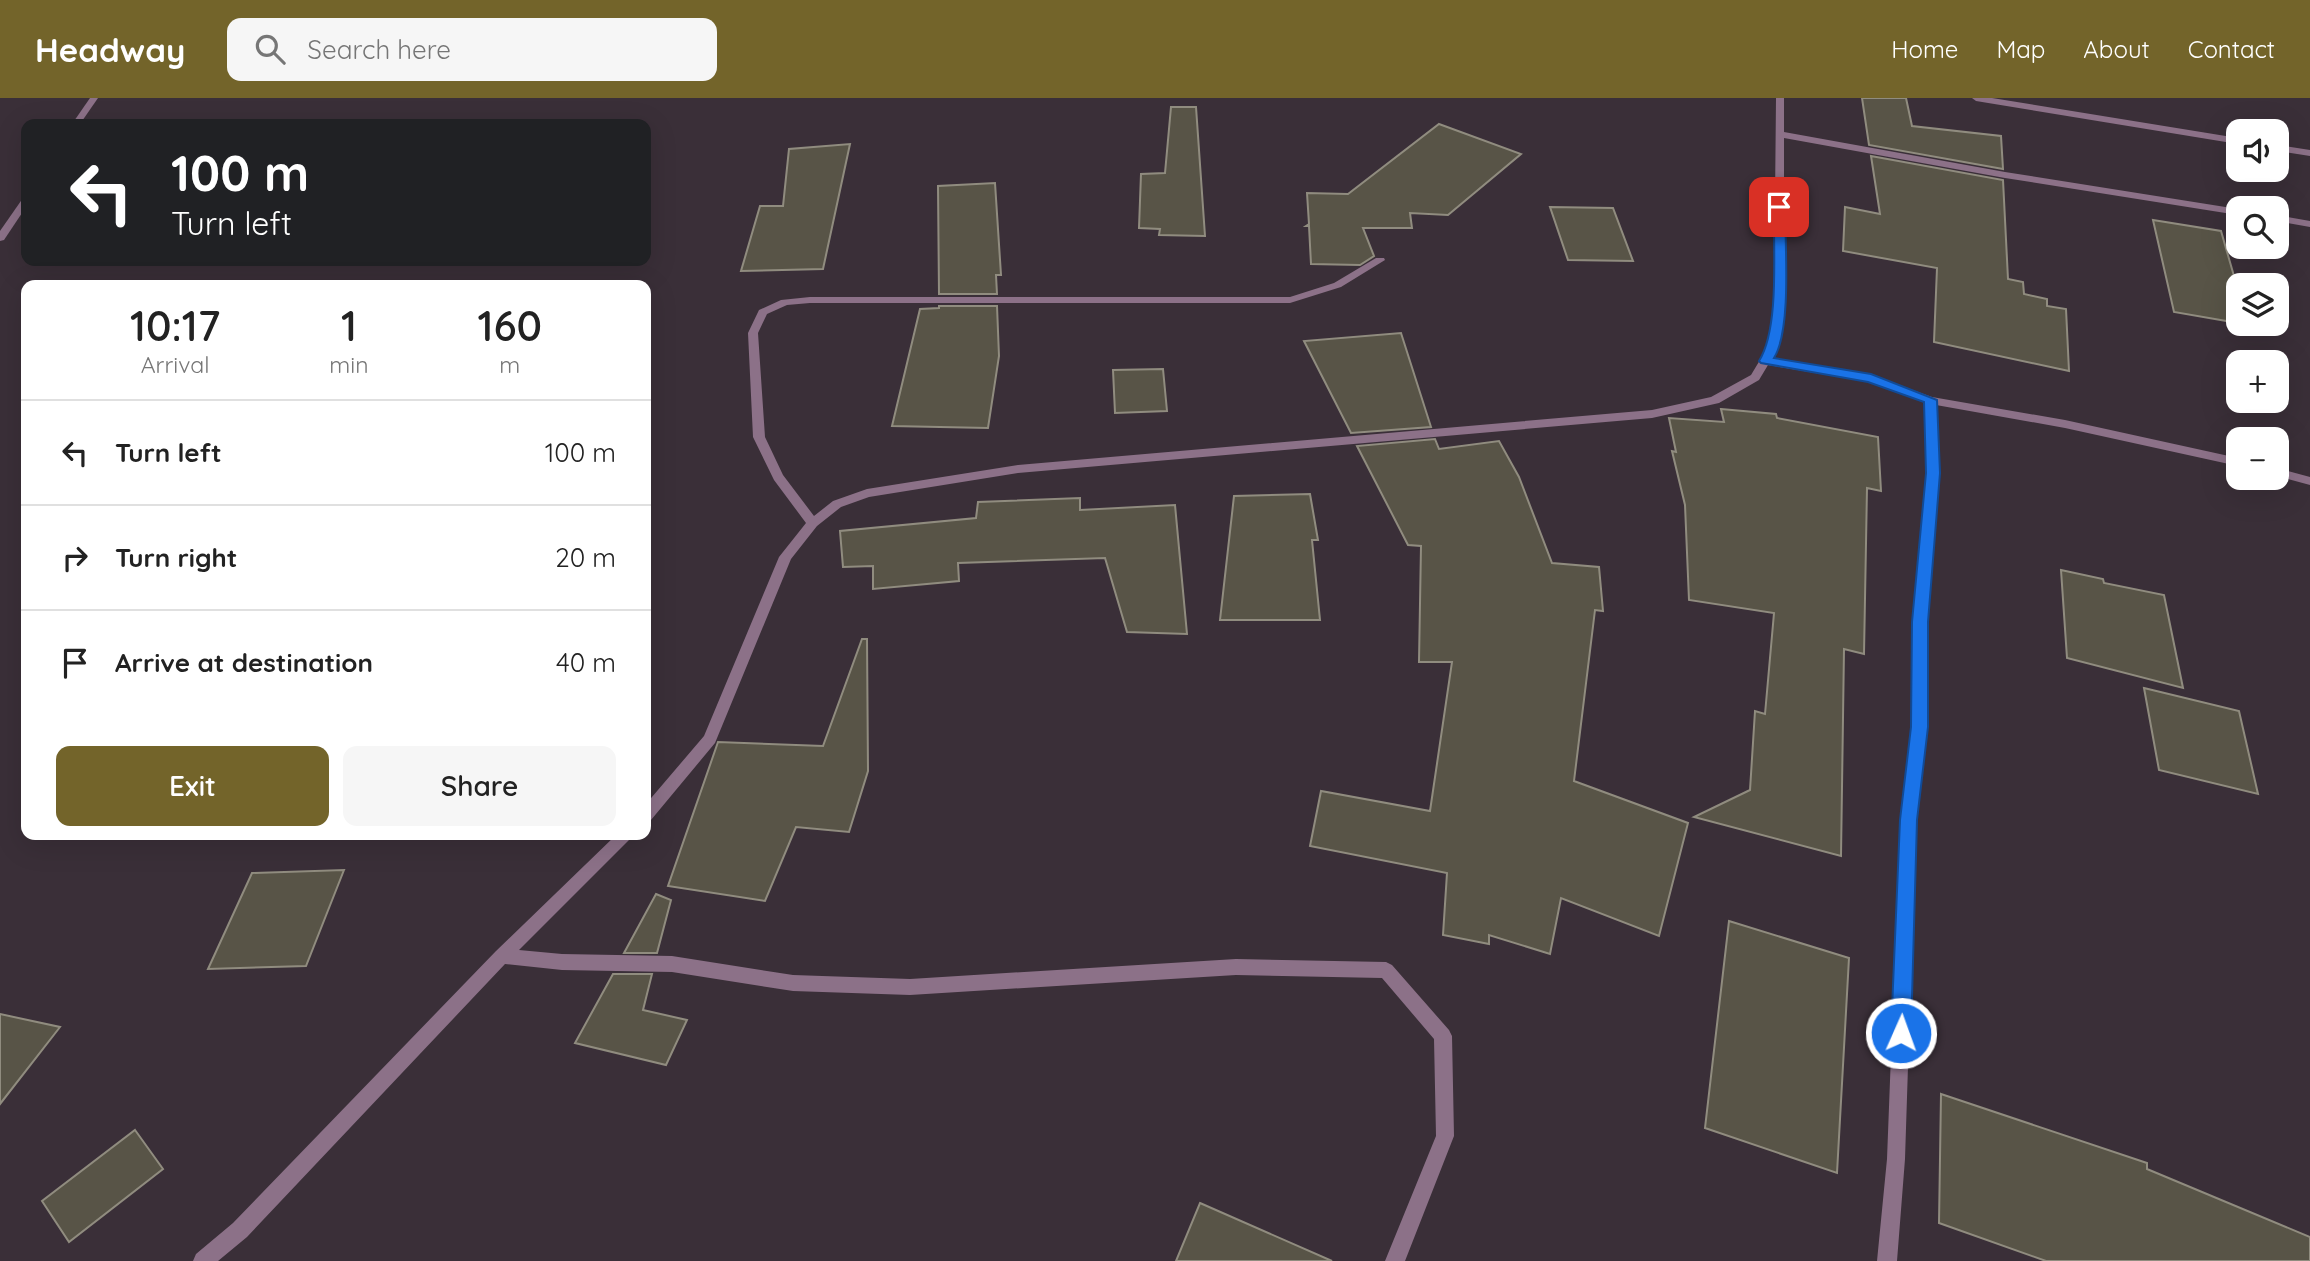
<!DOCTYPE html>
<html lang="en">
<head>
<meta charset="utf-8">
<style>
	body { margin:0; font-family:Quicksand,sans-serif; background:#f6f6f6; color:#222; height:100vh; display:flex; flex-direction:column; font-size:26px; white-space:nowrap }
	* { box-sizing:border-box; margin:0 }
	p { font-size:23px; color:#767676 }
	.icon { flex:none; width:38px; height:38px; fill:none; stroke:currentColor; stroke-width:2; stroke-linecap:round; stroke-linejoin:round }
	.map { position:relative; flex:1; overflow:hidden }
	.panel { position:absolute; left:21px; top:182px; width:630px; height:560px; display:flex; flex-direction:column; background:#fff; border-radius:14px; box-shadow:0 7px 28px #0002 }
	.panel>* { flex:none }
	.hud { position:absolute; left:21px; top:21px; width:630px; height:147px; border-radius:14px; box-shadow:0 7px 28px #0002; background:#202124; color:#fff; overflow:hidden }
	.tools { position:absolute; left:2226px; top:21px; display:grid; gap:14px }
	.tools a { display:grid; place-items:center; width:63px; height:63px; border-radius:14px; background:#fff; box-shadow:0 7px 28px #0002; font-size:35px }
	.pin { position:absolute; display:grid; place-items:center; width:60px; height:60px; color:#fff; margin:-30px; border-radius:14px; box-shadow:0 4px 10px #0006 }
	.me { position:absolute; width:77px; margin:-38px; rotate:2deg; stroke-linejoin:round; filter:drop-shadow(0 0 5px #0008) }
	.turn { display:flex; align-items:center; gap:24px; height:147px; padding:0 35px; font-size:32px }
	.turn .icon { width:91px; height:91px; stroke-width:2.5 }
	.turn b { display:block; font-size:49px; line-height:60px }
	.eta { display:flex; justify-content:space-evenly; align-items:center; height:119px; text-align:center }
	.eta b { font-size:42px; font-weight:600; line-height:49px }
	.primary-button { display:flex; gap:14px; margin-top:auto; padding:14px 35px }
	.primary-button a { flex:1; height:80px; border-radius:14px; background:#73642a; color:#fff; font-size:28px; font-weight:600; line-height:80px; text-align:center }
	.primary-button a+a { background:#f6f6f6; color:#222 }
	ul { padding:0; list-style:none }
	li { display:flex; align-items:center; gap:21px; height:105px; padding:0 35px; border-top:2px solid #e0e0e0 }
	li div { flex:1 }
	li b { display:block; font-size:26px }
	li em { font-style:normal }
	header { display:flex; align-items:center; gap:42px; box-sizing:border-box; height:98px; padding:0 35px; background:#73642a; color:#fff }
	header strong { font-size:33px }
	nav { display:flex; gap:38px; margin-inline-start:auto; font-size:24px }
	.search { width:490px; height:63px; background:#f6f6f6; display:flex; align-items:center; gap:18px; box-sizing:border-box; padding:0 24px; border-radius:14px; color:#767676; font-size:26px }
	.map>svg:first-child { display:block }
	.building { fill:#585447; stroke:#908c7f; stroke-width:2 }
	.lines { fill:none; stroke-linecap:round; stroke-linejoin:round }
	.minor { fill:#8c7188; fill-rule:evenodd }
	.route { fill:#1a73e8; stroke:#114b97; stroke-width:2 }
</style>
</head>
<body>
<header>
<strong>Headway</strong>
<div class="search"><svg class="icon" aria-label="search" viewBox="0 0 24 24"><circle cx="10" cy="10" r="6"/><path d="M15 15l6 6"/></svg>Search here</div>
<nav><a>Home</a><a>Map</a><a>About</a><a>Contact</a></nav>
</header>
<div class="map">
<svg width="2310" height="1163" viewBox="0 0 2310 1163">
	<rect width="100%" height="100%" fill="#3a2f38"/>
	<g class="building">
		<polygon points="1862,0 1906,0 1912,28 2001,38 2003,71 1869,47"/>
		<polygon points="1171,9 1196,9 1205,138 1159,137 1160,131 1139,130 1141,76 1165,75"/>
		<polygon points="1439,26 1521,56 1448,117 1410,115 1412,130 1363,130 1374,158 1360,167 1311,166 1309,128 1306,128 1309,126 1307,95 1348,96"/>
		<polygon points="850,46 823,171 741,173 760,108 783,108 789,51"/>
		<polygon points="1871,58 2003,82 2008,181 2023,184 2024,196 2047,201 2047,208 2066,211 2069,273 1934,244 1937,170 1843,153 1845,109 1880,116"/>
		<polygon points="995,85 1001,177 996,177 997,196 939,196 938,88"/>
		<polygon points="1550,109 1613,110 1633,163 1568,162"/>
		<polygon points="2153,122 2221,133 2238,192 2238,225 2174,214"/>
		<polygon points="939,208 997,208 999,258 988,330 892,328 920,211 939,210"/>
		<polygon points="1401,235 1431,329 1351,335 1304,243"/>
		<polygon points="1163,271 1167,313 1115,315 1113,272"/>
		<polygon points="1721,311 1776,316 1777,320 1878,339 1881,393 1867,390 1864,556 1844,551 1841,758 1694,719 1750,692 1755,613 1765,616 1774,515 1689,502 1685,407 1672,353 1676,354 1669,320 1724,324"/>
		<polygon points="1435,341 1439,351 1499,343 1519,379 1552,465 1599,469 1603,513 1595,512 1574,683 1688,725 1659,838 1561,800 1550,856 1489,837 1489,846 1443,837 1447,775 1310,748 1321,693 1430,713 1452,564 1419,564 1421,448 1408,447 1357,348"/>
		<polygon points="1310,396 1318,442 1312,442 1320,522 1220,522 1234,398"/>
		<polygon points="1080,400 1080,412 1175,407 1187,536 1127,534 1105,460 958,465 959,483 873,491 873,468 843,469 840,433 976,420 978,404"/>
		<polygon points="2061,472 2103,481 2104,485 2164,497 2183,590 2067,560"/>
		<polygon points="862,541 867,541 868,673 849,734 796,729 765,803 668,788 718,644 823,648"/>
		<polygon points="2144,590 2239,613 2258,696 2159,672"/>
		<polygon points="344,772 306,868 208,871 252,775"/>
		<polygon points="656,796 671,802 657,855 624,855"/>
		<polygon points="1729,823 1849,860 1837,1075 1705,1030"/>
		<polygon points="613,876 652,876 643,912 687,922 666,967 575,945"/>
		<polygon points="0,916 60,929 0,1006"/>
		<polygon points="1941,996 2147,1065 2147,1071 2310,1139 2310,1163 2046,1163 1939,1125"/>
		<polygon points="135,1032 163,1071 69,1144 42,1103"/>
		<polygon points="1200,1105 1332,1163 1176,1163"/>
	</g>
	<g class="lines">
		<g class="minor">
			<polygon points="90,0 98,0 80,26 72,26"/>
			<polygon points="1776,0 1784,0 1784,34 2005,74 2238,111 2238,117 2005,80 1784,40 1784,206 1778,252 1772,261 1871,277 1932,299 2065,322 2238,360 2238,368 2065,330 1936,307 1939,375 1927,524 1926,629 1916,722 1905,1061 1897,1163 1877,1163 1887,1061 1900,722 1912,629 1913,524 1927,375 1924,304 1869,284 1768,267 1759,282 1719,305 1652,320 1018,375 869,399 841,409 817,428 791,461 715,645 651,722 646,723 646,706 704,638 779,459 806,425 774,382 753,339 748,235 759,212 781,202 810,199 1290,199 1334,185 1376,160 1384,160 1385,162 1341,189 1290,205 810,205 787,207 767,216 758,235 765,339 783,377 814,418 833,403 867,391 1018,367 1652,312 1711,299 1751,277 1766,252 1774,206"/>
			<polygon points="1972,0 1992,0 2238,40 2238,46 1976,3"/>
			<polygon points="2277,47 2310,52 2310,58 2277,53"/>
			<polygon points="26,99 26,109 4,142 0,143 0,133 23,100"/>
			<polygon points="2277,117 2310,123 2310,129 2277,123"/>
			<polygon points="2277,370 2310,379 2310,387 2277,378"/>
			<polygon points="616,737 634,737 519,852 562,856 672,858 793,877 910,881 1236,861 1386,864 1392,867 1449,932 1452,938 1454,1038 1405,1163 1385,1163 1436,1038 1434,941 1382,880 1236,877 910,897 793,893 672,874 562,872 505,866 247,1139 218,1163 193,1163 196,1156 233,1125 496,853"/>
		</g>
	</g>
	<path class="route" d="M1779 106 1785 109C1785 146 1792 231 1774 260L1871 276 1937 302 1940 375 1928 524V629L1917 722 1911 935 1908 941 1901 944 1894 941 1891 935 1900 722 1911 629 1912 524 1926 375 1924 304 1868 284 1761 265 1759 263C1780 230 1773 149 1774 109Z"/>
</svg>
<div class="tools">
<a><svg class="icon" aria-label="sound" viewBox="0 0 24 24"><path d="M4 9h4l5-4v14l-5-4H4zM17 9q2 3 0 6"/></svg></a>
<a><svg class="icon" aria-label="search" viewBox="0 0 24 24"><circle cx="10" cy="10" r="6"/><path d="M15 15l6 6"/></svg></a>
<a><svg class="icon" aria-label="layers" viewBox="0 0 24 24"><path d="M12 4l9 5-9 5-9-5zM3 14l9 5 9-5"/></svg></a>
<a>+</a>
<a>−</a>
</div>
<div class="pin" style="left:1779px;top:109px;background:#d93025"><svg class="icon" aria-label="arrive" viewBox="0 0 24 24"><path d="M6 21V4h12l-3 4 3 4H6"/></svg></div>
<svg class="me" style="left:1901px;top:935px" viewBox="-20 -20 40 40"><circle r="17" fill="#1a73e8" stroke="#fff" stroke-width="3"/><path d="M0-11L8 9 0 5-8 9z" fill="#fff"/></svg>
<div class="hud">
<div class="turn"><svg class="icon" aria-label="left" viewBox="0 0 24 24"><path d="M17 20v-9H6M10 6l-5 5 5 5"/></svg><div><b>100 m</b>Turn left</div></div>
</div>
<section class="panel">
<div class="eta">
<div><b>10:17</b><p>Arrival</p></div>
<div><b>1</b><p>min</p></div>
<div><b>160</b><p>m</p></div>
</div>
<ul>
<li><svg class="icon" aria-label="left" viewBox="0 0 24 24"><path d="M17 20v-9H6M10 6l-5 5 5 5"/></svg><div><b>Turn left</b></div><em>100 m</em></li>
<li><svg class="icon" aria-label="right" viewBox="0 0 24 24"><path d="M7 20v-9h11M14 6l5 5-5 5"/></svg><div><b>Turn right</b></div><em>20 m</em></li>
<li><svg class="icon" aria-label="arrive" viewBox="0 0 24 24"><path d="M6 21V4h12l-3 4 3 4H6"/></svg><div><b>Arrive at destination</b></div><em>40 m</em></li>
</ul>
<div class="primary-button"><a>Exit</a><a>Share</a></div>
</section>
</div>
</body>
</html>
